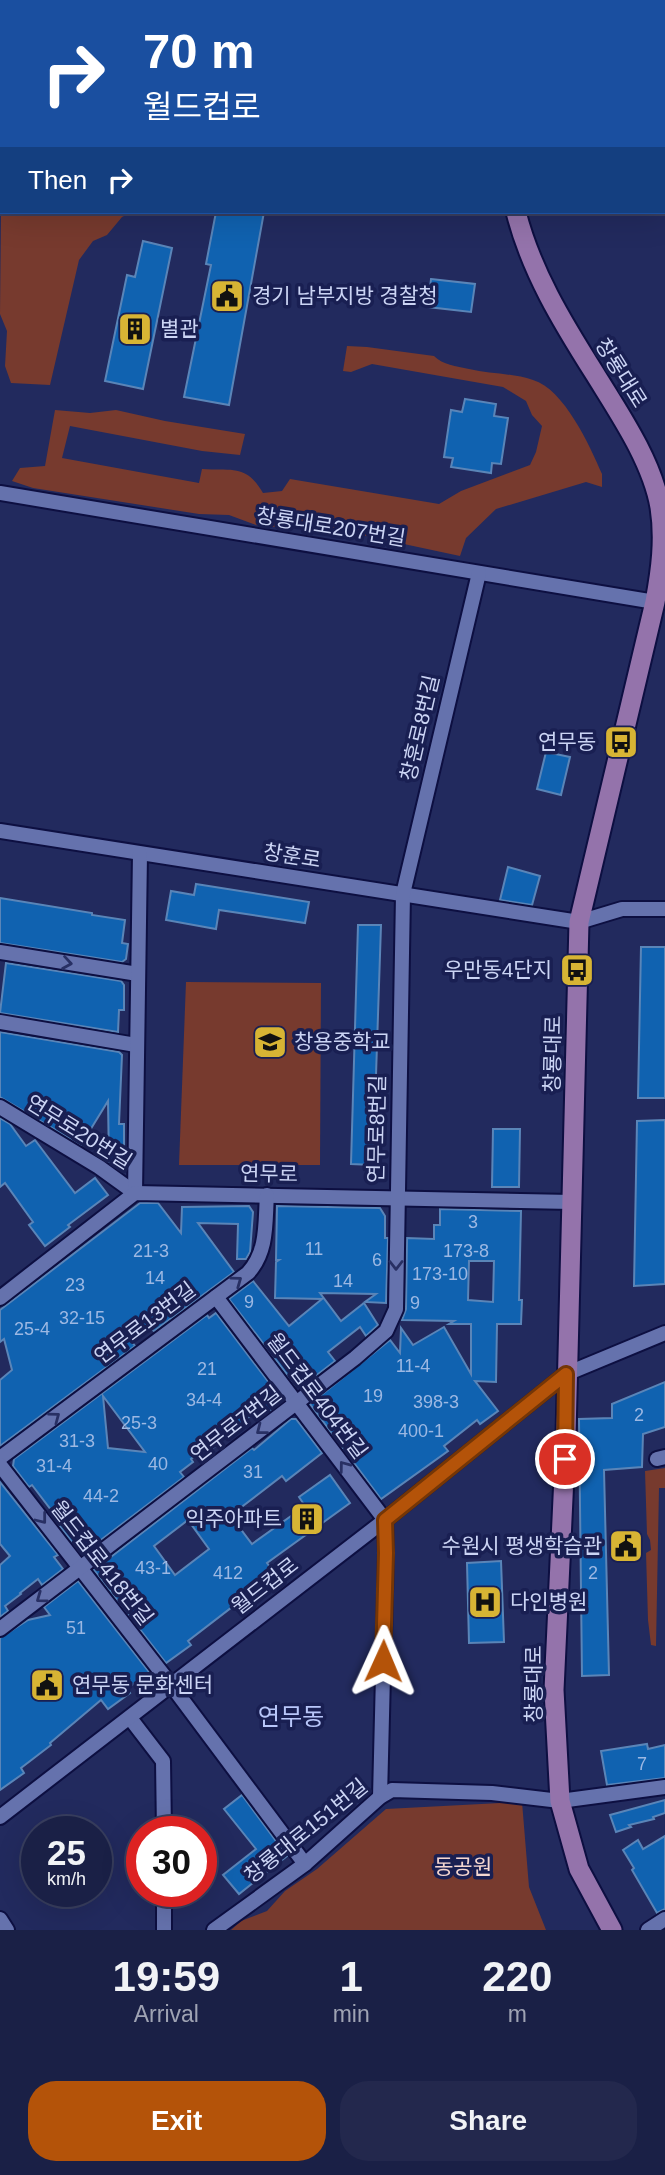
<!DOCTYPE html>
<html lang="en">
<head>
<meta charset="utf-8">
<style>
	body { margin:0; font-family:Helvetica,"Noto Sans KR",sans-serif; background:#23284d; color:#f1f3f6; height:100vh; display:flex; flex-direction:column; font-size:26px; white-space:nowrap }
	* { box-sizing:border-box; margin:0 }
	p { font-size:23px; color:#9fa3b3 }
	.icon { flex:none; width:38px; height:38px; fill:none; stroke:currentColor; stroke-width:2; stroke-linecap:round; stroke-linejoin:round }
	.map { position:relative; height:1930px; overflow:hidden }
	.sheet { display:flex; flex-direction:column; background:#1a2046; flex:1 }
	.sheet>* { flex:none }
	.guide { position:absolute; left:0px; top:0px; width:665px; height:214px; box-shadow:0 7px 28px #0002,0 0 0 2px #383e5f; background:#1a4fa0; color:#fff; overflow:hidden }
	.speed { position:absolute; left:21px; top:1816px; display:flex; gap:14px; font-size:35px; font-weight:700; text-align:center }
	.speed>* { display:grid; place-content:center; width:91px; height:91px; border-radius:50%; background:#1a2046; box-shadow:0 7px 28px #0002,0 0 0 2px #383e5f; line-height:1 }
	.speed small { font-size:18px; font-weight:400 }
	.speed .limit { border:10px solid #d22; background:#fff; color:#111 }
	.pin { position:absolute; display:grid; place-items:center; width:60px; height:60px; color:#fff; margin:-30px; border:4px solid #fff; border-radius:50%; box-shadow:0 2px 7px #0007 }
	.me { position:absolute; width:77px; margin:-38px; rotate:1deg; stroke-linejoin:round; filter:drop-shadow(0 0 5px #0008) }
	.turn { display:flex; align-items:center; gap:24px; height:147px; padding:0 28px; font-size:32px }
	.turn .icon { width:91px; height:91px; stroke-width:2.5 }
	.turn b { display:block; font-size:49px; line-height:60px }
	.then { display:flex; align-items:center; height:66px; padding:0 28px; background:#0003; gap:14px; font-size:26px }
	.eta { display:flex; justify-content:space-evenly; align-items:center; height:119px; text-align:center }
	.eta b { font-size:42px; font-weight:700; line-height:49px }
	.cta { display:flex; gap:14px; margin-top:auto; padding:14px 28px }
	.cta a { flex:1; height:80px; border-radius:28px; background:#b45309; color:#fff; font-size:28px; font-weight:700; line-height:80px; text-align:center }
	.cta a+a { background:#23284d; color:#f1f3f6 }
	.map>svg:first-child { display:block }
	.green { fill:#773a2e }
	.building { fill:#1062b0; stroke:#5a85b8; stroke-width:2; fill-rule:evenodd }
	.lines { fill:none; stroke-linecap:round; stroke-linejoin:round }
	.major-tunnel { stroke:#3b4474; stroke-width:19; stroke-dasharray:19 10; stroke-linecap:butt }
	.minor-casing { stroke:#0d0f41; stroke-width:18 }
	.major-casing { stroke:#0d0f41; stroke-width:23 }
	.minor { stroke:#6572ad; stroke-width:14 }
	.major { stroke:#9473ab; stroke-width:19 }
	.oneway { stroke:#283064 }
	.route-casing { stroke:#753606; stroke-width:18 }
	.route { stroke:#b45309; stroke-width:12 }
	.labels { text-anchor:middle; stroke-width:7; stroke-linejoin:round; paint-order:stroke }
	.number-label { font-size:18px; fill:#9cb8e3 }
	.poi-label { font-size:21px; fill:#cbd4f4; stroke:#191f52; text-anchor:start }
	.street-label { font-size:21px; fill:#cbd4f4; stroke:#191f52 }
	.park-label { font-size:21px; fill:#f5d7d0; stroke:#191f52 }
	.quarter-label { font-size:24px; fill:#b8c6f9; stroke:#191f52 }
</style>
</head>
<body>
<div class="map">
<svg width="665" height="1930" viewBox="0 0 665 1930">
	<rect width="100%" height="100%" fill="#222a5e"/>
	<g class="green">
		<polygon points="2,108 2,212 132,212 122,217 107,235 93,241 79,260 50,385 11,383 5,366 7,331 0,314"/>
		<path d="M347 346 367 347 434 356C443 365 456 366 469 369 490 374 512 373 533 380 564 389 590 446 602 474V487L586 482 496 509 466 538 460 556 343 531 259 526 229 515 199 514 33 488 12 481 20 468 45 466 55 410 90 413 116 410 165 421 245 434 240 455 202 451 70 426 62 458 199 483 202 469C233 471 246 464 263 493L282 491 290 479 439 504 461 491 530 465 536 452 542 426 532 415 526 401 503 387 372 364 351 372 343 371Z"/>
		<polygon points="186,982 321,983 320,1165 179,1165"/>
		<polygon points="665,1468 665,1488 659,1488 656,1646 651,1645 648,1620 646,1553 651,1550 650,1540 647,1534 645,1471"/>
		<polygon points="522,1802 529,1887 546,1930 231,1930 241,1921 267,1911 285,1891 317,1869 386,1809"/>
	</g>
	<g class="building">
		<polygon points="216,212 264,212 229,405 184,397 211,265 206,264"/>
		<polygon points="143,241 172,248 143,389 105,381 127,275 135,277"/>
		<polygon points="431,279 475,284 471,312 428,307"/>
		<polygon points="465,399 496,404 494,416 508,418 501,464 492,463 491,473 451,467 453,458 444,457 451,410 462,412"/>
		<polygon points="546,752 570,757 561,795 537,789"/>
		<polygon points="508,867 540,876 532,905 500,900"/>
		<polygon points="196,884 309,902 305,923 219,910 216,929 166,920 171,891 194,895"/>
		<polygon points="0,898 92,913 92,915 125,920 122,943 128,944 126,959 122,962 0,943"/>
		<polygon points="358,925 381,925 373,1165 351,1164"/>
		<polygon points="641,947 665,947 665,1098 638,1098"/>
		<polygon points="6,963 121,981 124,985 124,1010 119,1010 118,1032 0,1013"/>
		<polygon points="0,1032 119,1052 122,1055 119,1124 124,1124 124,1164 109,1162 108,1101 81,1145 0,1097"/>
		<polygon points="0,1118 10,1124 26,1146 35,1140 75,1193 95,1178 108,1195 68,1225 70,1227 45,1246 29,1225 33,1222 5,1183 0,1187"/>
		<polygon points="665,1120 665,1284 634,1286 637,1121"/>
		<polygon points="493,1129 520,1129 519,1187 492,1187"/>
		<polygon points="140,1203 158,1203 181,1233 182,1207 249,1206 253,1212 250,1252 246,1259 237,1259 238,1224 198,1223 234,1272 154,1331 150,1328 132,1342 135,1346 0,1446 0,1380 12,1370 4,1339 0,1342 0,1310"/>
		<polygon points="277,1206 380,1208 385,1216 385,1238 388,1238 386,1303 365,1302 376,1294 320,1293 341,1321 364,1303 378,1325 366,1336 360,1327 328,1352 335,1361 313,1378 313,1373 296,1386 229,1299 253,1281 289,1326 322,1299 275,1298 276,1262 279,1260 276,1260"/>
		<path d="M440 1209 521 1211 519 1300H522L521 1324H497L496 1382 475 1381 498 1411 480 1424 477 1420 444 1446 448 1451 381 1499 310 1404 390 1340 400 1353 401 1328 413 1345 444 1327 471 1374V1324H449L454 1321 402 1320 406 1309 407 1238 434 1239V1225H440ZM469 1261H494L493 1302 468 1300Z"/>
		<path d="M216 1313 280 1397 278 1405 265 1415 260 1408 220 1440 221 1441 213 1448 210 1444 191 1459 193 1462 180 1472 184 1477 85 1552 79 1551 49 1512 51 1510 32 1485 29 1487 13 1466 14 1459 207 1315 209 1318ZM103 1396 145 1452 108 1448Z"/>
		<polygon points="665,1382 665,1427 643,1434 642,1467 604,1470 609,1675 582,1676 579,1419 612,1418 612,1404"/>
		<path d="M291 1419H296L322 1453 286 1481 282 1476 239 1509 241 1512 233 1519 252 1544 305 1506 299 1497 330 1475 350 1503 267 1563 275 1574 188 1641 191 1645 166 1663 94 1570 252 1448 254 1450ZM188 1520 209 1549 175 1575 154 1546Z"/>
		<polygon points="0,1482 58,1555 54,1557 63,1569 42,1585 38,1579 20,1593 21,1594 5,1606 8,1611 0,1617 0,1565 10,1556 0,1544"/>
		<polygon points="501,1561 504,1642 469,1643 467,1563"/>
		<polygon points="78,1581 149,1672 127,1689 130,1693 108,1709 101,1700 50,1743 51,1745 21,1768 24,1773 0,1790 0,1638 28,1620 50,1615 44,1607"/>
		<polygon points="647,1744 648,1749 665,1745 665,1778 607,1785 601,1751"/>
		<polygon points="242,1795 287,1856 239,1894 223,1875 256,1849 224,1809"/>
		<polygon points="665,1800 665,1813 653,1817 654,1819 629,1825 631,1827 616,1832 610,1815"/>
		<polygon points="665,1836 665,1909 657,1913 632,1870 634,1868 623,1850 638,1840 643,1849"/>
	</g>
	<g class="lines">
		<polyline class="major-tunnel" points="446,0 447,2"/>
		<g class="minor-casing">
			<g id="minor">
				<polyline points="0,493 655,602"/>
				<polyline points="0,831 579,922 622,909 665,909"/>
				<polyline points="0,952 138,974"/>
				<polyline points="0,1022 136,1045"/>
				<polyline points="0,1107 99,1167 135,1193"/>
				<polyline points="135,1193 140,854"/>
				<polyline points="216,1297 385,1520 386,1553 380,1797"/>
				<polyline points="0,1298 135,1193 572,1202"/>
				<path d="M0 1458 248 1273C268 1251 265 1223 267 1195"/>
				<polyline points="657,1459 665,1457"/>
				<polyline points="0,1465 172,1686 305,1864"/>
				<polyline points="0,1629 355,1358 386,1331 396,1309 403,894 479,573"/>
				<polyline points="130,1718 163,1761 164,1832"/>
				<polyline points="0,1817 385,1520 566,1374 665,1333"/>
				<polyline points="164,1892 164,1930"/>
				<polyline points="0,1919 7,1930"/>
				<polyline points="214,1930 305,1864 380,1797 392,1790 492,1793 560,1801 665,1787"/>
				<polyline points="648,1930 665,1919"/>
			</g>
		</g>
		<g class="major-casing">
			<path id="major" d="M516 212C531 271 562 322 595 374 619 413 652 461 660 507 665 539 661 570 655 602L579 922 566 1434 554 1690 560 1801 579 1869 612 1930"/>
		</g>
		<use href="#minor" class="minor"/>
		<use href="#major" class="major"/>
	</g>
	<defs><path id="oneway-chevron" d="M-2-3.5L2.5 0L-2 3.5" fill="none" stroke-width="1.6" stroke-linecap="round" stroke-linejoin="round" transform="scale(1.75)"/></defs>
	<g class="oneway">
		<use href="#oneway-chevron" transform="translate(67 963) rotate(9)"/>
		<use href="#oneway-chevron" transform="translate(396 1265) rotate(90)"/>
		<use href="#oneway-chevron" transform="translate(237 1281) rotate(-36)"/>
		<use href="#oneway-chevron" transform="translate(55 1417) rotate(-37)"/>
		<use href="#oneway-chevron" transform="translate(261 1430) rotate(142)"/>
		<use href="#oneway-chevron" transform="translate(344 1466) rotate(-127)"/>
		<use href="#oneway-chevron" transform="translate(42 1519) rotate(52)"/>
		<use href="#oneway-chevron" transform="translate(41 1598) rotate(144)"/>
	</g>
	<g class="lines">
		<g class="route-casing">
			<polyline id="route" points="383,1661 386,1553 385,1520 566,1374 565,1459"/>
		</g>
		<use href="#route" class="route"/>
	</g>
	<defs>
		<g id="civic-square" transform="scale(1.75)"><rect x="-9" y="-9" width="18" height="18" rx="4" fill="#d7b434" stroke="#191f52"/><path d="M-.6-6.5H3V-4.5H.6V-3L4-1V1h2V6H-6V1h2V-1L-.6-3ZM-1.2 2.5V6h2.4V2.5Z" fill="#111"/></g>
		<g id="building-square" transform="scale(1.75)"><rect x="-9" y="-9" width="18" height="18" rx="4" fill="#d7b434" stroke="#191f52"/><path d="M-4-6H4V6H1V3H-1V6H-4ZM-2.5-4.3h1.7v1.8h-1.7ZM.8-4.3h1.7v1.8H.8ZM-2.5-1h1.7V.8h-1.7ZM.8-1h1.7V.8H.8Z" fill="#111"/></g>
		<g id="bus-square" transform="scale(1.75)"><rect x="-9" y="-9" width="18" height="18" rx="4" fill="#d7b434" stroke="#191f52"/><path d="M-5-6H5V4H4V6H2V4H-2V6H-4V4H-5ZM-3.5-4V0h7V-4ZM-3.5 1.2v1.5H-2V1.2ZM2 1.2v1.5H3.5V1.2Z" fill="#111"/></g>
		<g id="school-square" transform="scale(1.75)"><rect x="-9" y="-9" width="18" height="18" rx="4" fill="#d7b434" stroke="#191f52"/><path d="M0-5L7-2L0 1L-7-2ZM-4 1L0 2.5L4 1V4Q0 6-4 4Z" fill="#111"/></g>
		<g id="hospital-square" transform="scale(1.75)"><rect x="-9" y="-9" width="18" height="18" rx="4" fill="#d7b434" stroke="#191f52"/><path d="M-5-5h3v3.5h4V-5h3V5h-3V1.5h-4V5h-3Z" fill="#111"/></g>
	</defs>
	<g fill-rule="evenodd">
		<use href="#civic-square" x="227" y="296"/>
		<use href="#building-square" x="135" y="329"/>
		<use href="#bus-square" x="621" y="742"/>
		<use href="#bus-square" x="577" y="970"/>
		<use href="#school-square" x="270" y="1042"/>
		<use href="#building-square" x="307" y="1519"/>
		<use href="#civic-square" x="626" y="1546"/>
		<use href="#hospital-square" x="485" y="1602"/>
		<use href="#civic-square" x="47" y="1685"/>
	</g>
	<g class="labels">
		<g class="number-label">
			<text x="473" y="1228">3</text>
			<text x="314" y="1255">11</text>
			<text x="151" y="1257">21-3</text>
			<text x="466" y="1257">173-8</text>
			<text x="377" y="1266">6</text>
			<text x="440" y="1280">173-10</text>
			<text x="155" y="1284">14</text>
			<text x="343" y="1287">14</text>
			<text x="75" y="1291">23</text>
			<text x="249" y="1308">9</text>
			<text x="415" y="1309">9</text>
			<text x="82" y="1324">32-15</text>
			<text x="32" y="1335">25-4</text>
			<text x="413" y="1372">11-4</text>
			<text x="207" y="1375">21</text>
			<text x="373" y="1402">19</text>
			<text x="204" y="1406">34-4</text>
			<text x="436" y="1408">398-3</text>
			<text x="639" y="1421">2</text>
			<text x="139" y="1429">25-3</text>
			<text x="421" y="1437">400-1</text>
			<text x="77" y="1447">31-3</text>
			<text x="158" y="1470">40</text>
			<text x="54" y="1472">31-4</text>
			<text x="253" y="1478">31</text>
			<text x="101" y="1502">44-2</text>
			<text x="153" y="1574">43-1</text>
			<text x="228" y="1579">412</text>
			<text x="593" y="1579">2</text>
			<text x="76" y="1634">51</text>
			<text x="642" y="1770">7</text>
		</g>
		<g class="poi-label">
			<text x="252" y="303">경기 남부지방 경찰청</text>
			<text x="160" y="336">별관</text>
			<text x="596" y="749" text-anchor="end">연무동</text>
			<text x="552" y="977" text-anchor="end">우만동4단지</text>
			<text x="294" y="1049">창용중학교</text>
			<text x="282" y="1526" text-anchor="end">익주아파트</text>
			<text x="602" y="1553" text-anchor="end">수원시 평생학습관</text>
			<text x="510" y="1609">다인병원</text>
			<text x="72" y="1692">연무동 문화센터</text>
		</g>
		<g class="street-label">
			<text transform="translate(621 373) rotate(58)" y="7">창룡대로</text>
			<text transform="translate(331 527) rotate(9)" y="7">창룡대로207번길</text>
			<text transform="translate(420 728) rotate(-77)" y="7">창훈로8번길</text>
			<text transform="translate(292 856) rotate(9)" y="7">창훈로</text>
			<text transform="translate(553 1054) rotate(-89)" y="7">창룡대로</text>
			<text transform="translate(377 1129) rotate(-89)" y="7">연무로8번길</text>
			<text transform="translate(79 1132) rotate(32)" y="7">연무로20번길</text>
			<text transform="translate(269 1174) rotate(1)" y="7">연무로</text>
			<text transform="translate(145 1323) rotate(-37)" y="7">연무로13번길</text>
			<text transform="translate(317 1396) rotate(53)" y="7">월드컵로404번길</text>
			<text transform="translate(236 1424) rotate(-38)" y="7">연무로7번길</text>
			<text transform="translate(102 1563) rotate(52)" y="7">월드컵로418번길</text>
			<text transform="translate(265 1586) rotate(-38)" y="7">월드컵로</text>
			<text transform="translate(534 1684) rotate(-90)" y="7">창룡대로</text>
			<text transform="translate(306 1831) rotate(-39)" y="7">창룡대로151번길</text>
		</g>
		<g class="park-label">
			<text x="463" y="1874">동공원</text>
		</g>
		<g class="quarter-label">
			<text x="291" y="1725">연무동</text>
		</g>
	</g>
</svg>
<div class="speed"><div>25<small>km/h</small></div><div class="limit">30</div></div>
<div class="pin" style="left:565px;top:1459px;background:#d93025"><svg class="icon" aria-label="arrive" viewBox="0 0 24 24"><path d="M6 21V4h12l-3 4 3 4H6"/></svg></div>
<svg class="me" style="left:383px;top:1661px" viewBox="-20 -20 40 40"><path d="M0-17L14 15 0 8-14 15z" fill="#b45309" stroke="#fff" stroke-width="4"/></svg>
<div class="guide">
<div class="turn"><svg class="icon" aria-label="right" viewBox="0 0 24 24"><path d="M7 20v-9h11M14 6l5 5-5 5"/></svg><div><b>70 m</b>월드컵로</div></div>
<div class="then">Then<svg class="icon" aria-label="right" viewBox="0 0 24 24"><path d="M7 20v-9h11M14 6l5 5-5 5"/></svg></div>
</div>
</div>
<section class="sheet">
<div class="eta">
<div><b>19:59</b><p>Arrival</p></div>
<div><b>1</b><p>min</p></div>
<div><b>220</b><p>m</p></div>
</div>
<div class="cta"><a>Exit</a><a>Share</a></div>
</section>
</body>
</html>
